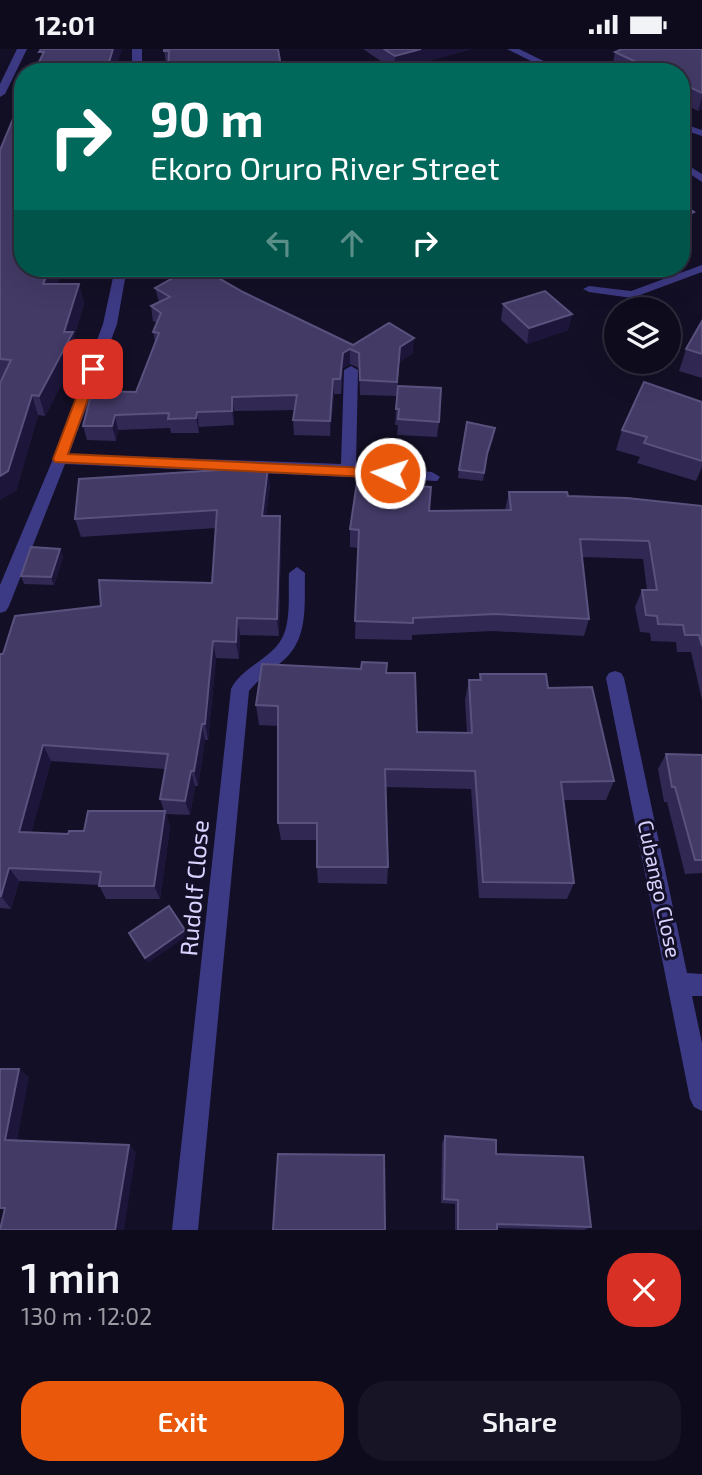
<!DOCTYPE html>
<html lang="en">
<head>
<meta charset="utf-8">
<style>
	body { margin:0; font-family:"Exo 2",sans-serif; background:#171425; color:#f1f3f6; height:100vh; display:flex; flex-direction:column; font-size:26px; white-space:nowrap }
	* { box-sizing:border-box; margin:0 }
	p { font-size:23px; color:#9b9ba3 }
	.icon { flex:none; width:38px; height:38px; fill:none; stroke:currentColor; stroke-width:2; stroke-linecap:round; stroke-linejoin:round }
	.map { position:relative; height:1181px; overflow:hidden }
	.sheet { display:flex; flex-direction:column; background:#0e0b1c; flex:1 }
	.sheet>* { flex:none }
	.banner { position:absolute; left:14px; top:14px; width:676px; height:214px; border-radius:28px; box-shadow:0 7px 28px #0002,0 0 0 2px #2e2b3b; background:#00695c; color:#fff; overflow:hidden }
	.buttons { position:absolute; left:604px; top:248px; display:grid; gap:14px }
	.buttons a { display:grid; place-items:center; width:77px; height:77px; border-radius:50%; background:#0e0b1c; box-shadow:0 7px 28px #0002,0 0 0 2px #2e2b3b; font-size:35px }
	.pin { position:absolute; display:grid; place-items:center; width:60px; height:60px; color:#fff; margin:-30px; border-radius:14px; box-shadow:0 4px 10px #0006 }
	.me { position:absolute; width:77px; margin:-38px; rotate:274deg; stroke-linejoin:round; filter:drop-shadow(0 0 5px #0008) }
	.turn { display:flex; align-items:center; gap:24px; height:147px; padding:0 21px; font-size:32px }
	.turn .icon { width:91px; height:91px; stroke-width:2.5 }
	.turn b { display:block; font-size:49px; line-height:60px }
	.lanes { display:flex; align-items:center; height:66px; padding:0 21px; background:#0003; justify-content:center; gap:35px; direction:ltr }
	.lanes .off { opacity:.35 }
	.round { display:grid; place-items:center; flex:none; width:74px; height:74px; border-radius:28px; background:#171425 }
	.headline { display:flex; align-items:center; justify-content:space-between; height:119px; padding:0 21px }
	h1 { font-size:42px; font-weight:600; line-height:52px }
	.primary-button { display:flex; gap:14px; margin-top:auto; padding:14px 21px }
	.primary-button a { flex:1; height:80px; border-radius:28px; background:#ea580c; color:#fff; font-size:28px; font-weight:600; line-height:80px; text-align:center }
	.primary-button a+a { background:#171425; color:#f1f3f6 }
	.status { display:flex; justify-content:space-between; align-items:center; height:49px; padding:0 35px; background:#0e0b1c; direction:ltr }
	.status svg { height:19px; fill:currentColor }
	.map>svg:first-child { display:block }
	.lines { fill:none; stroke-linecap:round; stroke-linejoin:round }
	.service { fill:#3d3a85; fill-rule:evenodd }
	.minor { fill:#3d3a85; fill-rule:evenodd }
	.wall { fill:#312854; fill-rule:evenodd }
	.shaded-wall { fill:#1d163a }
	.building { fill:#433a66; stroke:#5a527e; stroke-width:2 }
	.route { fill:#ea580c; stroke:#983908; stroke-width:2 }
	.labels { text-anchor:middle; stroke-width:6; stroke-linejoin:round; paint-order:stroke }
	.street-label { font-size:21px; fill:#d9d4ff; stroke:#130f26 }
	.near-street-label { font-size:24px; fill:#d9d4ff; stroke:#130f26 }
</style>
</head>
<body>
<div class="status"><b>12:01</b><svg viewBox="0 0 49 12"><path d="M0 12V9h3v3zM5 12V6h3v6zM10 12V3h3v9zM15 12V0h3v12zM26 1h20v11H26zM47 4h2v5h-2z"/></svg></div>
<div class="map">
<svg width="702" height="1181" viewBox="0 0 702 1181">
	<rect width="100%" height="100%" fill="#130f26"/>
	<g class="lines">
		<g class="service">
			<polygon points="681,112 702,125 702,133 681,119"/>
			<polygon points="702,216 702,223 632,249 589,243 583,240 589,237 631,242"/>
		</g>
		<g class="minor">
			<polygon points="17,0 27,0 5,45 0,48 0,35"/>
			<rect x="132" y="0" width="10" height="23"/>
			<polygon points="507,0 519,0 566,23 553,23"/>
			<polygon points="681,74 702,81 702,87 681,80"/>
			<polygon points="115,219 127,219 117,275 69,405 341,415 344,321 351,317 358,321 356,416 432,423 440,428 437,432 65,415 9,557 6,562 0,564 0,536 53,410 103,275"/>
			<path d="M297 518 305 524C304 553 309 586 286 609 274 620 259 629 249 642L198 1181H172L231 640C242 617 275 609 284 585 291 566 288 543 289 524Z"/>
			<polygon points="615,622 621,624 624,629 687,924 702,925 702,947 692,947 702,994 702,1062 694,1058 690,1050 606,629 609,624"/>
		</g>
	</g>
	<g class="wall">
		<polygon points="278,0 166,14 164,2"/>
		<polygon points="363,0 472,0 394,21"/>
		<polygon points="702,0 702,60 698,62 681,53 681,23 619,23 612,19 615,3"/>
		<polygon points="0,101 23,219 63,219 57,235 79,235 84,255 74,288 78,303 45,367 38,366 16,442 2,330 0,330"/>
		<polygon points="155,239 243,243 353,296 413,304 399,313 397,347 360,346 359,319 350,315 343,319 341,345 334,345 330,387 294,386 293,371 295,361 234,362 234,376 199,378 199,384 171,384 170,379 118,381 116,392 87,391 83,377 136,343 155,293 153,283 157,274 153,272 151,257 159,253"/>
		<polygon points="503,255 572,265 568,281 527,295 501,271"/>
		<polygon points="702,272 702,329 679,322 686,300"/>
		<polygon points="398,337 439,373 437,388 397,386 398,376 395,376"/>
		<polygon points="702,353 702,418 696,432 637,414 640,408 616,401 622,381"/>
		<polygon points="495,379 494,387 486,412 483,432 458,429 459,421"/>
		<path d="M270 436 266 467 281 485 279 587 240 586 239 610 216 609 208 691H205L198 737H195L190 766 166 765 170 777 160 850H106L99 836 19 832 11 860 0 859V605H3L101 557 212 534 216 479 81 488 75 470ZM51 712 165 720 160 750 164 762 68 785 31 784Z"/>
		<polygon points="509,443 702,457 702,651 691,603 677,603 676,593 651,592 650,584 640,583 635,558 642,541 647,541 643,510 582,508 589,570 584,587 492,582 412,586 412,591 355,590 358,499 350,498 350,480 429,462 505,461"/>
		<polygon points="60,500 63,508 54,536 24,535 21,527"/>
		<polygon points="386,624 417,683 467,684 465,651 469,631 479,631 480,625 548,639 614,732 606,751 563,751 574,834 567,850 479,849 471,740 386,738 388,818 387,835 318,834 317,818 317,791 281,791 278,774 278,677 259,676 256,656"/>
		<polygon points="666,705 702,706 702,824 685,825 667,753 664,753 658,720"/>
		<polygon points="445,1087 496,1105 591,1178 584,1181 497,1179 497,1181 455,1181 455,1155 441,1154 442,1094"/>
	</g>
	<g class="shaded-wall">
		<polygon points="113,0 122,0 115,23 106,23"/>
		<polygon points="421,0 472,0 394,21 395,7"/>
		<polygon points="702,48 702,60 698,62"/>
		<polygon points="694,163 688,186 681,188 681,168"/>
		<polygon points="50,219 63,219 49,255 43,235"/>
		<polygon points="79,235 84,255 74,288 78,303 45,367 39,347 64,283"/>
		<polygon points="572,265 568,281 527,295 529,279"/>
		<polygon points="414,289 413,304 399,313 397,347 400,298"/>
		<polygon points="350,300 350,315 343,319 341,345 343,304"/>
		<polygon points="333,330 334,345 330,387 330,372"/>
		<polygon points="32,346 38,366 16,442 0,451 0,427"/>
		<polygon points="232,348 234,362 234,376 232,362"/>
		<polygon points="197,363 199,378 199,384 196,369"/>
		<polygon points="115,366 118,381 116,392 112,377"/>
		<polygon points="495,379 494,387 485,413 487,405"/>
		<polygon points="268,418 270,436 264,485 262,467"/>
		<polygon points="280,467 281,485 279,587 277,570"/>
		<polygon points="60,500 63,508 54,536 51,528"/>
		<polygon points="237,569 240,586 239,610 236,593"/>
		<polygon points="213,592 216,609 208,691 205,675"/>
		<polygon points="202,675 205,691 198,737 194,722"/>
		<polygon points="43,696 51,712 28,797 19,783"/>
		<polygon points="191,722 195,737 190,766 185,752"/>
		<polygon points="165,762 170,777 160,850 154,837"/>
		<polygon points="9,819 19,832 11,860 1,847"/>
		<polygon points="185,881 187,887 148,914 145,909"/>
		<polygon points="19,1020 29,1028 16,1098 5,1091"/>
		<polygon points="129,1096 136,1103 124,1181 115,1181"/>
	</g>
	<g class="building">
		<polygon points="41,0 113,0 106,23 34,23 44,3 39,3"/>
		<polygon points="164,0 278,0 282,23 168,23 169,2 164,2"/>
		<polygon points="384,0 421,0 395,7"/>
		<polygon points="622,0 702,0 702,44 681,34 681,23 657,23 615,3"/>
		<polygon points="23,46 23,219 50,219 43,235 79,235 64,283 73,283 39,347 32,346 8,422 0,427 0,334 11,311 0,310 0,101"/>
		<polygon points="681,154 694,163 681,168"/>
		<polygon points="191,219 201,219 243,243 353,296 389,274 414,289 400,298 397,333 360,331 359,304 350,300 343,304 340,330 333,330 330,372 293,371 297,346 232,348 232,362 197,363 196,369 168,370 169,364 115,366 112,377 83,377 92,342 136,343 159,284 153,283 161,264 151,257 170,248 155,239"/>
		<polygon points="545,242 572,265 529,279 503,255"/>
		<polygon points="702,272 702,305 686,300"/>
		<polygon points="644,333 702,353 702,412 644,394 647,388 622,381"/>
		<polygon points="398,337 441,339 439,373 398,370 399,360 396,360"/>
		<polygon points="467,373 495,379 487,405 484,424 459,421"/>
		<polygon points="268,418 262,467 280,467 277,570 237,569 236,593 213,592 205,675 202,675 194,722 191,722 185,752 160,750 168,705 43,696 19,783 68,785 69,782 84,782 88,762 165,762 154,837 99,837 101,823 9,819 1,847 0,847 0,605 3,605 15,567 101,557 99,531 212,534 217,461 75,470 79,430"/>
		<polygon points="357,433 431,438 429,462 511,461 509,443 567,443 568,447 627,449 702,457 702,597 699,586 685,586 683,576 658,575 657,567 646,566 642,541 657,541 649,492 580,490 589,570 495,565 413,569 413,574 355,572 359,481 350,480"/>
		<polygon points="31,498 60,500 51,528 21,527"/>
		<polygon points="362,613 387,614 386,624 415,624 417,683 472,684 469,631 481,631 480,625 546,625 548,639 592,638 614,732 561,733 574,834 483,833 475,722 385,720 388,818 317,818 317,774 278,774 278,657 256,656 262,615 361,620"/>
		<polygon points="666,705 702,706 702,811 695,811 675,738 672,738"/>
		<polygon points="169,857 185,881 145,909 129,884"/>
		<polygon points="0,1020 19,1020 5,1091 129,1096 115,1181 0,1181 5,1159 0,1159"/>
		<polygon points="445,1087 496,1091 496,1105 583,1108 591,1178 497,1175 497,1181 458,1181 458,1151 444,1150"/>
		<polygon points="278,1105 384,1106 385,1181 273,1181"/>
	</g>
	<polygon class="route" points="93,316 99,320 68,405 390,420 397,424 390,429 55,413 53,410 87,320"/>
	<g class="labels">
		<g class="street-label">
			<text transform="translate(659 840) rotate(78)" y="7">Cubango Close</text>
		</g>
		<g class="near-street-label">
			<text transform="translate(195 839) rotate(-85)" y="8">Rudolf Close</text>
		</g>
	</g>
</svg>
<div class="buttons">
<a><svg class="icon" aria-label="layers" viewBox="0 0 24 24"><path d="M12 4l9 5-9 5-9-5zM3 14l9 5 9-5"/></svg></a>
</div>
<div class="pin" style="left:93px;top:320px;background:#d93025"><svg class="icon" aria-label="arrive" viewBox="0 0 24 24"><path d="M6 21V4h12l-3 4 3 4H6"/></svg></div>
<svg class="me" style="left:390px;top:424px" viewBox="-20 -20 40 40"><circle r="17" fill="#ea580c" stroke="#fff" stroke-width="3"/><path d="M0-11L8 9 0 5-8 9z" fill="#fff"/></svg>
<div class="banner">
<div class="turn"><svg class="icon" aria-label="right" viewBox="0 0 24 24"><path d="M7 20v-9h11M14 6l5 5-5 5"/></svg><div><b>90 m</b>Ekoro Oruro River Street</div></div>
<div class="lanes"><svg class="icon off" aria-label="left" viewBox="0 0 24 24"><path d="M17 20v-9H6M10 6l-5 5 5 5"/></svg><svg class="icon off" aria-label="ahead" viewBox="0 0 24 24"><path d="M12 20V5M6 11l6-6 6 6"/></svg><svg class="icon" aria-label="right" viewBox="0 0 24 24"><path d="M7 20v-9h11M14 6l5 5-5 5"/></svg></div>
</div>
</div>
<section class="sheet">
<div class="headline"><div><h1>1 min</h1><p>130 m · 12:02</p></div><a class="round" style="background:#d93025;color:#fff"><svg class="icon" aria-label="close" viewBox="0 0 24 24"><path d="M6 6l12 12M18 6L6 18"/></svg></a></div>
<div class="primary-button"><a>Exit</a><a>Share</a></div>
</section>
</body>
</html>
